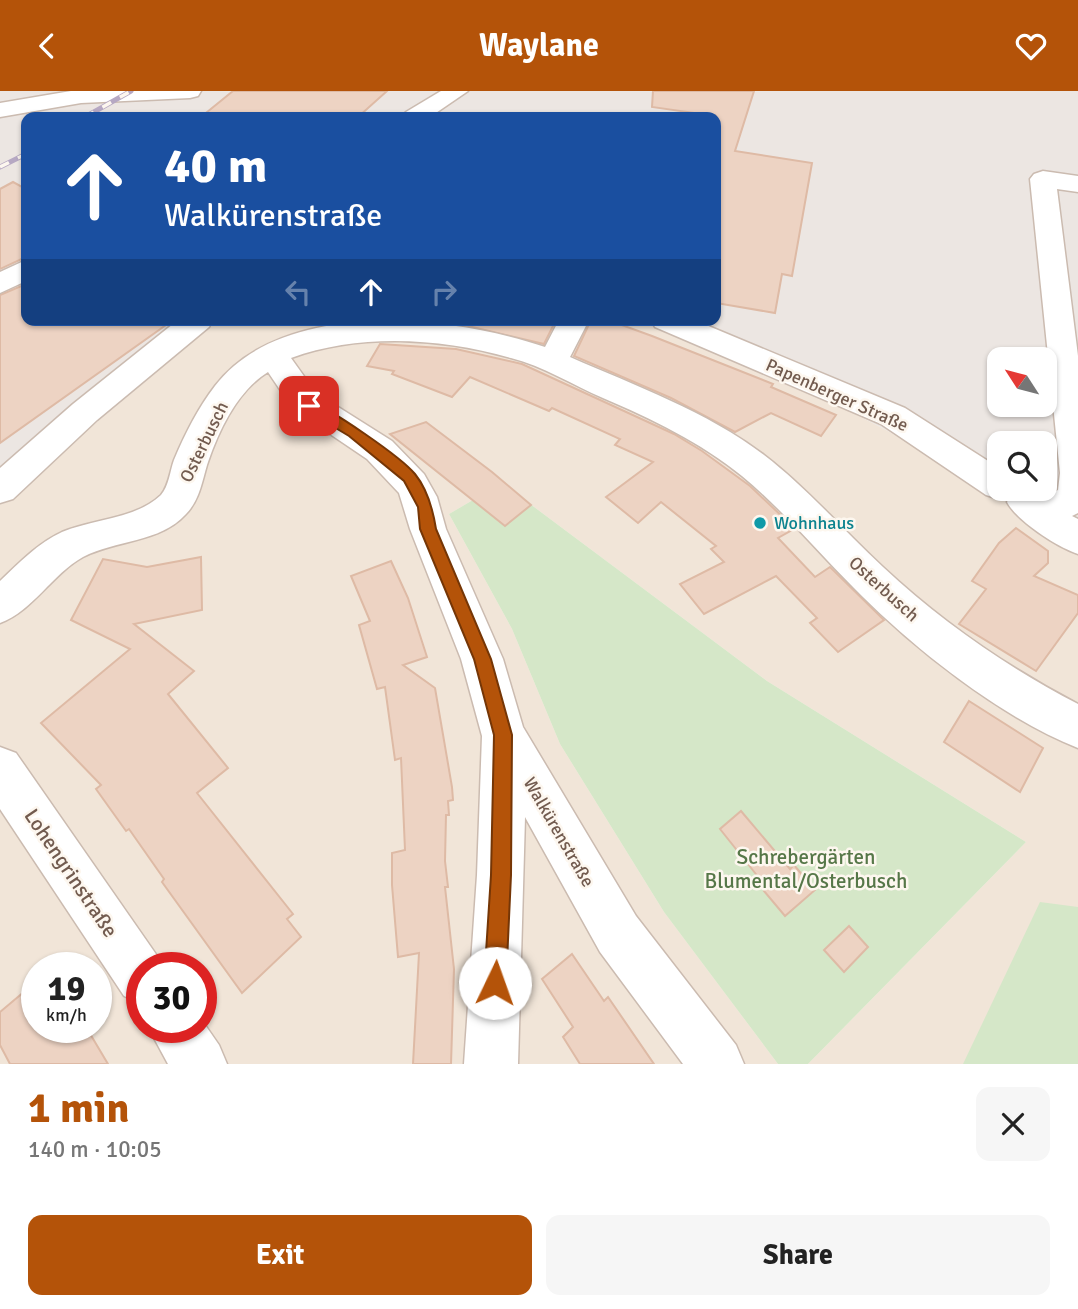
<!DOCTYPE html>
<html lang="en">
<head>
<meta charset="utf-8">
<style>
	body { margin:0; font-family:Signika,sans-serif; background:#f6f6f6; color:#222; height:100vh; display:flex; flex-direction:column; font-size:26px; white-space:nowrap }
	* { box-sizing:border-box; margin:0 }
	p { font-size:23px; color:#767676 }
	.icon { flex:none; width:38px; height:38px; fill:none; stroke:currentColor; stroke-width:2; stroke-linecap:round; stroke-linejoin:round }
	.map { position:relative; height:973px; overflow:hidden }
	.panel { display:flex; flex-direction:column; background:#fff; flex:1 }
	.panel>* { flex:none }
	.top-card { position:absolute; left:21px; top:21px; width:700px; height:214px; border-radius:14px; box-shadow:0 2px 5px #0004; background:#1a4fa0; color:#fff; overflow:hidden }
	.needle { width:46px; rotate:306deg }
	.tools { position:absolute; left:987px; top:256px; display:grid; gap:14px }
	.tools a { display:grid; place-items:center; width:70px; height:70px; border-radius:14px; background:#fff; box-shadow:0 2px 5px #0004; font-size:35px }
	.speed { position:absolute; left:21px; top:861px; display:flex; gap:14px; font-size:35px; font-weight:700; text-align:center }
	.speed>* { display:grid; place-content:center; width:91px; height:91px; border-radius:50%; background:#fff; box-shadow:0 2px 5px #0004; line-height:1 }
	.speed small { font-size:18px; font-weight:400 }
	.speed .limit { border:10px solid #d22; background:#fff; color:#111 }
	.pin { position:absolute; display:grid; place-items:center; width:60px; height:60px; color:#fff; margin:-30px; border-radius:14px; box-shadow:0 4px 10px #0006 }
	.me { position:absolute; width:77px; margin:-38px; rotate:3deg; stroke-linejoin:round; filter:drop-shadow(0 0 5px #0008) }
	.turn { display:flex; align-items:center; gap:24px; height:147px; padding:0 28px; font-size:32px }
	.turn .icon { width:91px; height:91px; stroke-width:2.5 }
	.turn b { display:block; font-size:49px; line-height:60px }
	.lanes { display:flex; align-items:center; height:66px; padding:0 28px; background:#0003; justify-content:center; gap:35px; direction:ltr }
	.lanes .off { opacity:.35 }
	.round { display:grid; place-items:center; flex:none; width:74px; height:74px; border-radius:14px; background:#f6f6f6 }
	.headline { display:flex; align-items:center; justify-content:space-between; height:119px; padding:0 28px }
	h1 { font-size:42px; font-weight:700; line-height:52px; color:#b45309 }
	.cta { display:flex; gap:14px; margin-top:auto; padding:14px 28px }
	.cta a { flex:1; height:80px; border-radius:14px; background:#b45309; color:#fff; font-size:28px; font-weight:700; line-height:80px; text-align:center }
	.cta a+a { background:#f6f6f6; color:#222 }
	header { display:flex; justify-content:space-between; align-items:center; height:91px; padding:0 28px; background:#b45309; color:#fff; font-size:32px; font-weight:700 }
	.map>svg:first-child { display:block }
	.residential { fill:#f1e5d8; fill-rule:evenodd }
	.industrial { fill:#ece6e2; fill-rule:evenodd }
	.green { fill:#d5e7c8 }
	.building { fill:#edd3c3; stroke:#debaa5; stroke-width:2 }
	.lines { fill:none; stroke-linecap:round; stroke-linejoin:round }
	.minor-casing { stroke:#cbbbb0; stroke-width:3 }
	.minor { fill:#fff; fill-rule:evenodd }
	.rail-casing { stroke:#b6a8c3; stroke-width:5 }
	.rail { stroke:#fdf7ef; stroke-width:3.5; stroke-dasharray:10; stroke-linecap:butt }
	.route { fill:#b45309; stroke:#753606; stroke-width:2 }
	.culture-dot { fill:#0f9aa8; stroke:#fdf7ef; stroke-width:2.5 }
	.labels { text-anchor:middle; stroke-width:5; stroke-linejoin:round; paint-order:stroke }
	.street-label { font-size:18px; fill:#725b4f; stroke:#fdf7ef }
	.culture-label { font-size:18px; fill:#0d838f; stroke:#fdf7ef; text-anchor:start }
	.near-park-label { font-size:21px; fill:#567748; stroke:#fdf7ef }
	.near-street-label { font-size:21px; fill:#725b4f; stroke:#fdf7ef }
</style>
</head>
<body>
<header><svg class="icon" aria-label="back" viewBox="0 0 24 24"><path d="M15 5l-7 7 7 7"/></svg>Waylane<svg class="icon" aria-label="heart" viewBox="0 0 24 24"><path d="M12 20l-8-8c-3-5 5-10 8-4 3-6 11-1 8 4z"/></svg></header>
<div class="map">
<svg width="1078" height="973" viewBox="0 0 1078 973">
	<rect width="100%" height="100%" fill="#faf3e9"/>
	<path class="residential" d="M219 229H634L791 290 886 339 1078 449V973H808L1026 751 767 590 502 392 449 423 512 538 560 653 664 821 778 973H0V412ZM37 877H96V936H37ZM142 877H201V936H142Z"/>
	<path class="industrial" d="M0 0H1078V449L886 339 791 290 634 229H716V26H26V229H219L0 412ZM999 268H1045V313H999ZM999 352H1045V397H999Z"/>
	<g class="green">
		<polygon points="502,392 767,590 1026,751 808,973 778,973 664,821 560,653 512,538 449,423"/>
		<polygon points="1040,811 1078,816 1078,973 963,973"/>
	</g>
	<g class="building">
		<polygon points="233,0 387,0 358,26 201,26"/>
		<polygon points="653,0 754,0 735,60 812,72 792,185 782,183 775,222 716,212 716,25 652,16"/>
		<polygon points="13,91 26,98 26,166 0,178 0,98"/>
		<polygon points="26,193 26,229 173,229 0,352 0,204"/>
		<polygon points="424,229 556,229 544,253 464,234"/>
		<polygon points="591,229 608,229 652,245 773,293 771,296 836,324 821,345 771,322 735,341 671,307 574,265"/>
		<polygon points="380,253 456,258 522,273 674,343 702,360 750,395 788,431 794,438 778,447 815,486 830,476 884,529 838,561 810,532 817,527 776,485 704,523 680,493 724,471 711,458 716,455 661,411 638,432 606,406 653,371 615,354 620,348 552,317 549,320 470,286 452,306 392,283 394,280 367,275"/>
		<polygon points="426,331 492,381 531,414 505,435 390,343"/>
		<polygon points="1016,437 1048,460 1048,472 1034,485 1078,504 1078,522 1036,580 959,533 986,498 972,490 999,452"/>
		<polygon points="201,466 202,519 134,533 194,580 168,603 228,677 197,702 293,823 287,828 301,846 242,902 162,791 164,788 129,738 126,740 96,698 101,694 41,632 130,558 71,529 103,468 147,476"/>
		<polygon points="391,470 408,507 427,566 403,574 435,597 452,696 453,709 448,710 449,724 446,724 445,770 448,796 445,796 454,878 451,973 413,973 419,862 398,866 392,794 392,762 405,759 401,667 395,669 385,596 377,598 359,534 370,530 351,485"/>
		<polygon points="969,610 1043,657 1020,701 944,651"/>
		<polygon points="741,720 790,778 794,774 815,799 785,825 764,800 767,797 720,738"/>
		<polygon points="849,835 868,856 844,881 824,859"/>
		<polygon points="572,863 604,910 608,906 654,973 580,973 563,946 573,936 542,888"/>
		<polygon points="37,890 37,936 86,936 108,973 10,973 0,954 0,921"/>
	</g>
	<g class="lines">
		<g class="minor-casing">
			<g id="minor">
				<polygon points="71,0 201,0 198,5 190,7 81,12 0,26 0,12"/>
				<polygon points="441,0 468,0 430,26 402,26 406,21"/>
				<path d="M1043 80 1078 85V101L1057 98 1078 265V422L1072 425 1078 428V463C1057 456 1017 430 1007 411L1011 404 999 408 986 404 881 333 655 236 651 229H694L905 317 999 377V397H1015L1013 401 1026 397 1044 406 1058 399 1060 382 1030 88 1034 83Z"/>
				<polygon points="26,169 26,190 0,202 0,181"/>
				<polygon points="178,229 213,229 209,236 97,329 13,408 0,412 0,377 73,313"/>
				<path d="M559 229H589L570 266C636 295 706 320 764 364 807 397 843 439 883 476 942 531 1007 576 1078 613V657C1000 626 913 557 854 497 817 460 783 419 742 385 700 351 652 328 603 307 573 294 543 275 511 267 441 247 360 242 291 267L316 302 392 350 424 383 437 406 446 438 503 568 523 636 636 825 736 954 744 973H683L600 861 525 726 518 973H464L477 784 482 645 461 568 410 438 399 402 367 368 293 318 268 281C237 300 218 341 207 374 202 391 199 410 186 423 160 452 115 449 83 466 52 483 33 520 0 532V490C19 472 38 452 62 441 93 428 136 428 161 404 169 395 170 380 174 369 185 343 198 317 215 295 282 207 451 224 545 256Z"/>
				<polygon points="0,656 16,662 160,869 164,877 142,877 142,913 124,905 0,718"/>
				<polygon points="201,928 219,954 227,973 168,973 148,936 201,936"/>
			</g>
		</g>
		<use href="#minor" class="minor"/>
		<g class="rail-casing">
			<g id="rail">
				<polyline points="85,26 131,0"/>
				<polyline points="0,76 26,63"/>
			</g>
		</g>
		<use href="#rail" class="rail"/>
	</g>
	<path class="route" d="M309 310C330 317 401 366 415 383 428 399 433 419 436 438L491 568 512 644 511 784 506 892 503 899 495 903 487 899 484 892 491 784 494 644 474 568 420 438 418 416 404 390 349 345 304 318V311Z"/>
	<circle class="culture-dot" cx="760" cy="432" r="7"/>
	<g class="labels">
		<g class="street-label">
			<text transform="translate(837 304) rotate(24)" y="6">Papenberger Straße</text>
			<text transform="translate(204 351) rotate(-64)" y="6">Osterbusch</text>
			<text transform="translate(884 498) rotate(42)" y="6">Osterbusch</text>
			<text transform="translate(559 741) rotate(60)" y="6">Walkürenstraße</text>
		</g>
		<g class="culture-label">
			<text x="774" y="438">Wohnhaus</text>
		</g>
		<g class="near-park-label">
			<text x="806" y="773">Schrebergärten<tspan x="806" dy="24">Blumental/Osterbusch</tspan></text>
		</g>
		<g class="near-street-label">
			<text transform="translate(71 782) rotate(56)" y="7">Lohengrinstraße</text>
		</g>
	</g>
</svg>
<div class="tools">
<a><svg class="needle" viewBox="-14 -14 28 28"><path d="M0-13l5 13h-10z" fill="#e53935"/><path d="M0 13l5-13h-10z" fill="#767676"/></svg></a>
<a><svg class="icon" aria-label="search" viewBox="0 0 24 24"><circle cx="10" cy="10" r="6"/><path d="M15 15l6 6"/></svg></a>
</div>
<div class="speed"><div>19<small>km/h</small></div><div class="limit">30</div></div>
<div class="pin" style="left:309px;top:315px;background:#d93025"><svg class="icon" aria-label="arrive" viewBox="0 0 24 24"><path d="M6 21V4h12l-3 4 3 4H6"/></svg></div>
<svg class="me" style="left:495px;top:892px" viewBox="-20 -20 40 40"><circle r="19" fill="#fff"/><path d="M0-13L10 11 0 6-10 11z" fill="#b45309"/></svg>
<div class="top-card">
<div class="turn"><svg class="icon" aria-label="ahead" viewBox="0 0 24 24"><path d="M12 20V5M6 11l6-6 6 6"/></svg><div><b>40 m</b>Walkürenstraße</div></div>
<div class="lanes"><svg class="icon off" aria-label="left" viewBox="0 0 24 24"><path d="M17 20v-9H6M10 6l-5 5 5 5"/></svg><svg class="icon" aria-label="ahead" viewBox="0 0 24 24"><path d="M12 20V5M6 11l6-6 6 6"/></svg><svg class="icon off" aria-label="right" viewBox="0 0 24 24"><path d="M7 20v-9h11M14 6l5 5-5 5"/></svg></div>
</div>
</div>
<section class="panel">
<div class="headline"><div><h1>1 min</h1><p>140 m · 10:05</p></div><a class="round"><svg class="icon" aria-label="close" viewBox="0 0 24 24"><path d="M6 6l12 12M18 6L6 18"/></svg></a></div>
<div class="cta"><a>Exit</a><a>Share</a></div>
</section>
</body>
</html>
